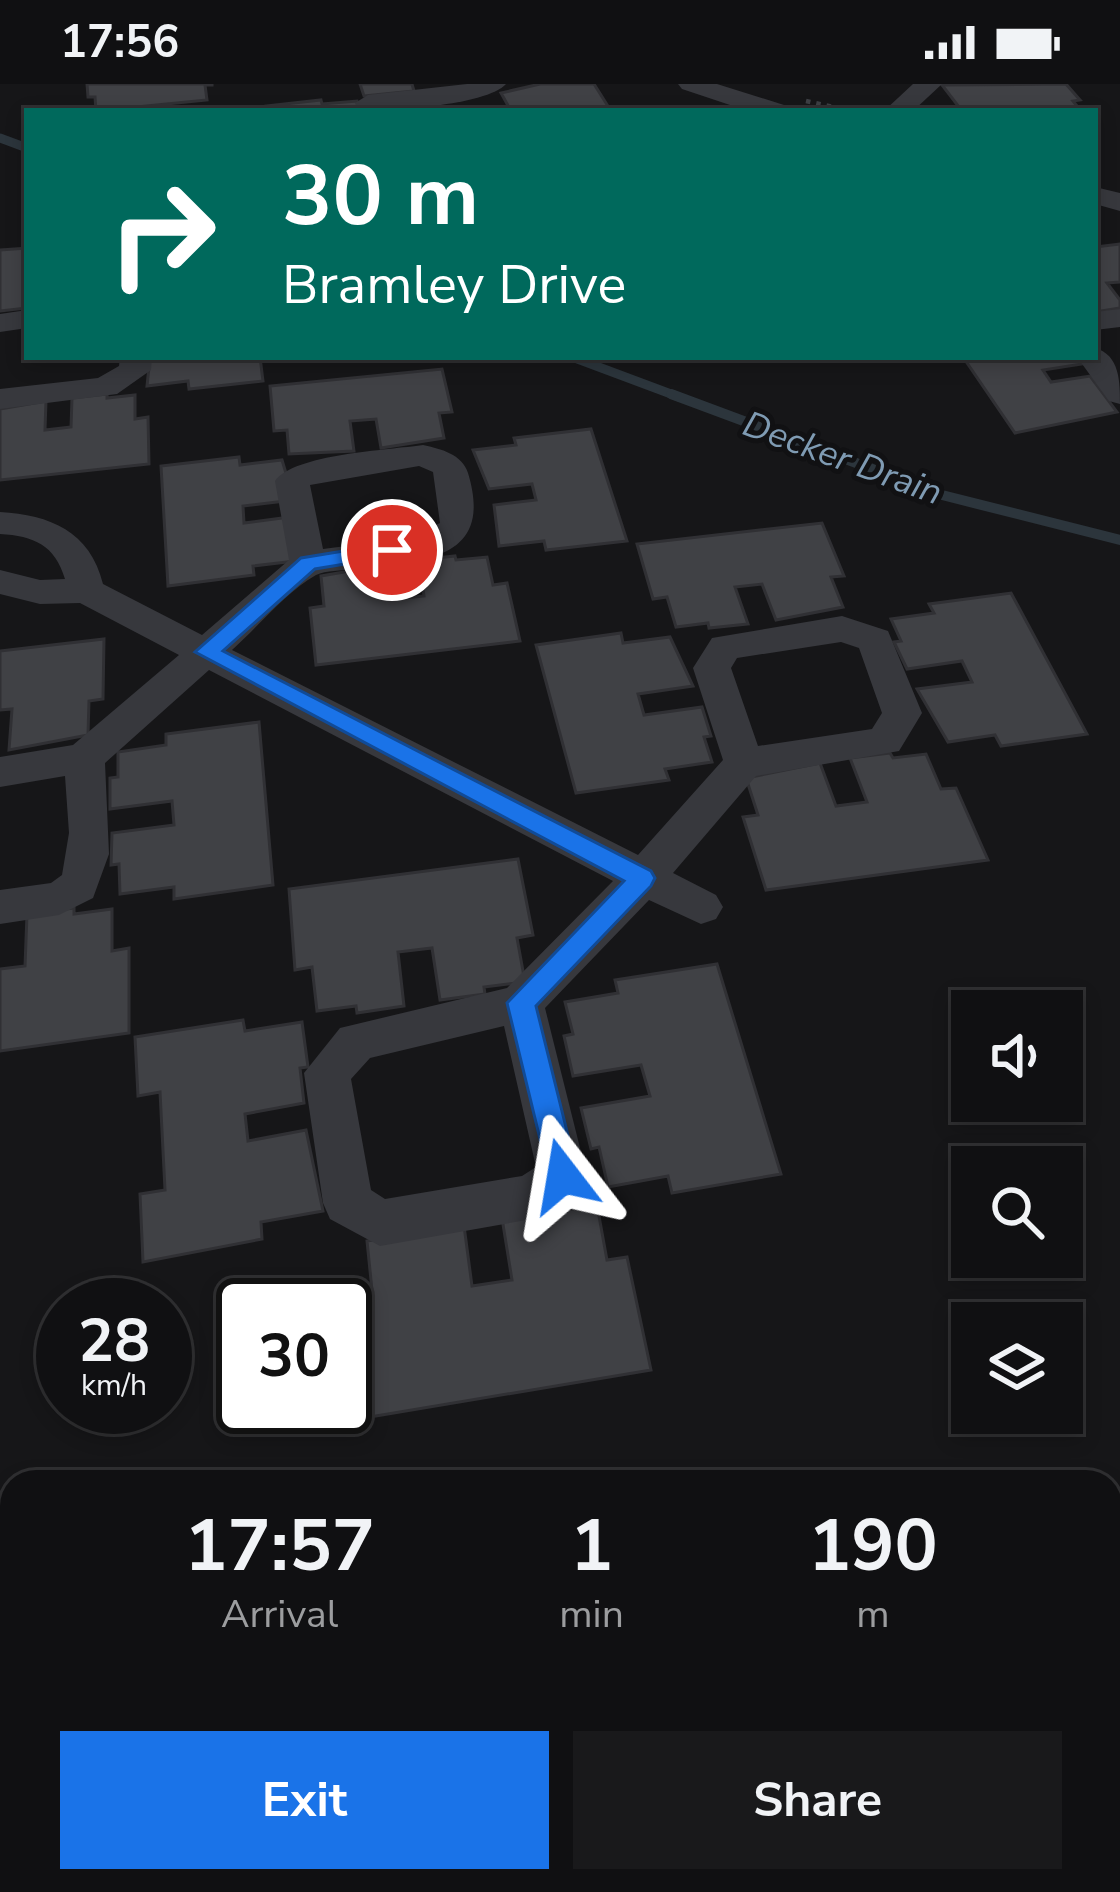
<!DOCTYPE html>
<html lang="en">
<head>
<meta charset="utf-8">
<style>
	body { margin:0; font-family:"Nunito Sans",sans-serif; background:#19191b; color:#f1f3f6; height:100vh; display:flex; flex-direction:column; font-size:45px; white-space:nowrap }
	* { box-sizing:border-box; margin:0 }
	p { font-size:39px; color:#9c9d9f }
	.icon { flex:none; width:66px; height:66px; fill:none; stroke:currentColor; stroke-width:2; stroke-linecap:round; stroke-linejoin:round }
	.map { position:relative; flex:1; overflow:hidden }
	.panel { position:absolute; left:0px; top:1386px; width:1122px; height:423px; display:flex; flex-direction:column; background:#101012; border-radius:36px 36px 0 0; box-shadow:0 6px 18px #0003,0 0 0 3px #303032 }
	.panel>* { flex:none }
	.hud { position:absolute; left:24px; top:24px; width:1074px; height:252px; border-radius:0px; box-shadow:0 6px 18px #0003,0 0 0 3px #303032; background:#00695c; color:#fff; overflow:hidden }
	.fabs { position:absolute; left:951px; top:906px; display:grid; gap:24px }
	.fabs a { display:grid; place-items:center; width:132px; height:132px; border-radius:0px; background:#101012; box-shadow:0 6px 18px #0003,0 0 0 3px #303032; font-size:60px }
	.speed { position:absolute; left:36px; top:1194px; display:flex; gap:24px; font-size:60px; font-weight:700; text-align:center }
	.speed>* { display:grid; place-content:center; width:156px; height:156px; border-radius:50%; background:#101012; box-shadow:0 6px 18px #0003,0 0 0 3px #303032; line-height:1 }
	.speed small { font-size:30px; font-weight:400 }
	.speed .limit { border:6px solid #111; border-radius:18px; background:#fff; color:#111 }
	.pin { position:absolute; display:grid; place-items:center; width:102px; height:102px; color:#fff; margin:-51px; border:6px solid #fff; border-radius:50%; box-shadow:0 3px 12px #0007 }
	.me { position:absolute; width:132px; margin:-66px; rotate:346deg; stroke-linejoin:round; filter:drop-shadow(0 0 9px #0008) }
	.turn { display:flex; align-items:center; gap:42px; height:252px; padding:0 60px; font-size:54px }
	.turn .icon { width:156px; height:156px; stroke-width:2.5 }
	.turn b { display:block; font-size:84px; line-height:102px }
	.eta { display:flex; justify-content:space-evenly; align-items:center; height:204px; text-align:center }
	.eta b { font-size:72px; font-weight:700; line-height:84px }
	.primary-button { display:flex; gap:24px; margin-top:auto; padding:24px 60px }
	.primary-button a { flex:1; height:138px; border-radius:0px; background:#1a73e8; color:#fff; font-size:48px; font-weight:700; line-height:138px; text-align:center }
	.primary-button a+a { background:#19191b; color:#f1f3f6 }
	.status { display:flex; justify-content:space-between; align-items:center; height:84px; padding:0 60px; background:#101012; direction:ltr }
	.status svg { height:33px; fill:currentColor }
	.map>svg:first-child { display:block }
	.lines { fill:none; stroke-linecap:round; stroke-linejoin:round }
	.stream-far1 { stroke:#2c353c; stroke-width:9 }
	.stream { stroke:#2c353c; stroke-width:10 }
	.building { fill:#404145; stroke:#303034; stroke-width:3 }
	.path { stroke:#3d3f44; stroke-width:4.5; stroke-dasharray:4.5 6; stroke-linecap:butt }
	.street { fill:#37383d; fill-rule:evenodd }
	.route { fill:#1a73e8; stroke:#114b97; stroke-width:3 }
	.labels { text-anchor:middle; stroke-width:10; stroke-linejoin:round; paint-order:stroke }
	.far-water-label { font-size:36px; font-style:italic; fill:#7f9bb3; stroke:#111113 }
</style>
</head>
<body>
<div class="status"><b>17:56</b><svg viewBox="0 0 49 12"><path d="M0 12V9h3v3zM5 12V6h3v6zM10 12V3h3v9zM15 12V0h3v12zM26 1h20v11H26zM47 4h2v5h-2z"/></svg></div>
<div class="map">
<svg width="1120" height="1808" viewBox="0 0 1120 1808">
	<rect width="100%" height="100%" fill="#161618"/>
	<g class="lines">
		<g class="stream-far1">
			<polyline points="0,54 27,64"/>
			<polyline points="572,273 679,313"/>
		</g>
		<polyline class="stream" points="671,310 942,411 1120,456"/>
	</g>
	<g class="building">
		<polygon points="87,0 212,0 212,1 205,1 207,16 96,27 95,13 88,13"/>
		<polygon points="360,0 412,0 414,7 364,12"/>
		<polygon points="540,0 594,0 611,27 511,27 501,9"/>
		<polygon points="1066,0 1080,16 1073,17 1081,27 962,27 942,1"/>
		<polygon points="321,16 322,20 357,17 360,27 267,27 266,22"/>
		<polygon points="1120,160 1120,198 1107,199 1120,216 1120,224 1095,228 1095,163"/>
		<polygon points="27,164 27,224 0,227 0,166"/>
		<polygon points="150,273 260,273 263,297 189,305 188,297 147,302"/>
		<polygon points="963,273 1076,273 1082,280 1043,286 1051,298 1090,292 1117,328 1015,349"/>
		<polygon points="442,285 452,328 439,329 444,354 381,364 376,335 350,337 354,367 289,370 287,346 274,347 270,302"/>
		<polygon points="107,310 107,314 135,311 135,335 148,333 149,380 0,396 0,325 46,317 45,346 71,343 72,314"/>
		<polygon points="591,345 627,457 546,466 544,457 499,462 494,421 536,416 532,400 489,405 473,366 516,361 514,354"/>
		<polygon points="239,373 240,381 282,376 294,416 243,422 244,439 297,432 296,477 253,482 254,491 168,502 161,382"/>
		<polygon points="822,439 844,492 831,493 843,523 776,536 762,500 735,503 748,540 709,544 708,539 676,543 667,513 653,515 637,460"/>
		<polygon points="455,472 456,476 487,473 493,501 507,499 520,557 316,581 310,524 324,522 321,492 390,480 395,515 424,512 418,476"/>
		<polygon points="1011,509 1087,650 1001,662 995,651 948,658 917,605 972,598 962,577 907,585 894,558 901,557 891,535 934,529 929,520"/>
		<polygon points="621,549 623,559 670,553 693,602 638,610 644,631 702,623 711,652 704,653 712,678 665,685 669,696 576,709 536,561"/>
		<polygon points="104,555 103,615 89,617 88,651 9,666 12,625 0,626 0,567"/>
		<polygon points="259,638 273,801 174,815 174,803 120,810 119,780 111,781 112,749 174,741 172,717 110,725 110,694 118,693 118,668 166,661 166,650"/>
		<polygon points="890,669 893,674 926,670 941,705 956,704 988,776 766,806 743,733 758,731 746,694 820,679 836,722 867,718 850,674"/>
		<polygon points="518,775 533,851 517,854 525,898 484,903 485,910 440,916 432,864 398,868 404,922 357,929 356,922 317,927 312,883 295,886 289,805"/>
		<polygon points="74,824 74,830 112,825 112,867 129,864 129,949 0,967 0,885 25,882 27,830"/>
		<polygon points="717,880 781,1090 672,1109 668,1092 608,1103 599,1063 591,1065 581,1024 650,1012 641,981 573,992 564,952 573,950 565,918 618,909 615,896"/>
		<polygon points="243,936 245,947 302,938 308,983 300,984 304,1019 245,1030 248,1057 306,1046 323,1127 261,1138 262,1155 143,1178 140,1110 165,1106 160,1008 138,1012 135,953"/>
		<polygon points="552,1119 554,1128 597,1121 607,1176 627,1173 651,1286 364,1334 354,1219 373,1216 367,1157 413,1150 463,1134 472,1202 512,1196 501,1128"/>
	</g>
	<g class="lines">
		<polyline class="path" points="806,17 851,27"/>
		<g class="street">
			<path d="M467 0H506C486 22 386 27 358 27L355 19 368 11Z"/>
			<polygon points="678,0 717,0 784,21 788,27 748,27 682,5"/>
			<polygon points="913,0 942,0 913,27 884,27"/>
			<polygon points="1095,103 1120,109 1120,127 1095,120"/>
			<polygon points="1120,225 1120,243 1095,246 1095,228"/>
			<polygon points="27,226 27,244 0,248 0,230"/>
			<path d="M1095 264C1120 271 1120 298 1120 320L1109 317 1077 273H1095Z"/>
			<polygon points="120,273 152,273 151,286 117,310 0,325 0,305 98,294 119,282"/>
			<path d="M423 361C441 365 462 370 468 389 495 478 421 477 353 485 342 487 326 486 316 491 286 508 258 543 232 566L638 771 723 676 693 584 712 554 842 532 888 547 922 629 899 667 756 692 673 789 716 811 723 823 716 835 701 840 649 816 545 924 587 1092 580 1107 532 1135 380 1162 330 1135 323 1119 304 989 340 944 507 904 613 797 209 586 105 679 109 770 93 814 59 831 0 840V806L51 799 62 791 69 749 65 692 0 703V673L73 661 179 571 80 519 40 520 0 510V486L40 496 65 495C55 461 34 452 0 450V428C50 431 90 447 103 500L202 551 289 476 275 397C294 370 389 366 423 361ZM419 382 433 388 440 439 408 454 323 465 310 401ZM841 558 859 564 882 629 872 645 758 662 731 584 737 574ZM504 942 536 1083 522 1092 385 1115 371 1106 351 995 370 974Z"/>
		</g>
	</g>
	<polygon class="route" points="392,459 403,466 400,471 315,485 223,567 651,787 655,794 651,802 536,922 578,1092 574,1101 563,1105 553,1101 549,1092 507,919 624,797 195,568 301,474"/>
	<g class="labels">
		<g class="far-water-label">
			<text transform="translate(843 373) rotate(20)" y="13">Decker Drain</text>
		</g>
	</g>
</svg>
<div class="fabs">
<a><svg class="icon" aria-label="sound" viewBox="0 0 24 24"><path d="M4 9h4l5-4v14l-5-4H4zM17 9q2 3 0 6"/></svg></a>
<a><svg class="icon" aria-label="search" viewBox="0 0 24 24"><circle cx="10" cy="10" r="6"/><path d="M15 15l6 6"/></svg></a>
<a><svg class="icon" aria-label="layers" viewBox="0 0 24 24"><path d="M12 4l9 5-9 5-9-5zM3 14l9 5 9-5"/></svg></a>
</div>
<div class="speed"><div>28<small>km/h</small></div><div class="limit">30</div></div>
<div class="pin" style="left:392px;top:466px;background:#d93025"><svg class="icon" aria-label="arrive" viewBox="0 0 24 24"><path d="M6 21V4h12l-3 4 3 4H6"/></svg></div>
<svg class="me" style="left:563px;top:1092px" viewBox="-20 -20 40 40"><path d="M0-17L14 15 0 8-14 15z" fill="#1a73e8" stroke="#fff" stroke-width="4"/></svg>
<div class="hud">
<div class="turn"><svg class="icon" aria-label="right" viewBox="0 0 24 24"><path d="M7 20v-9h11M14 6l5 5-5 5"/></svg><div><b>30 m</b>Bramley Drive</div></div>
</div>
<section class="panel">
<div class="eta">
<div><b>17:57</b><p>Arrival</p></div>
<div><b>1</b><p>min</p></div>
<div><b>190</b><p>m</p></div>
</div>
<div class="primary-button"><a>Exit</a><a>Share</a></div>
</section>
</div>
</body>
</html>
